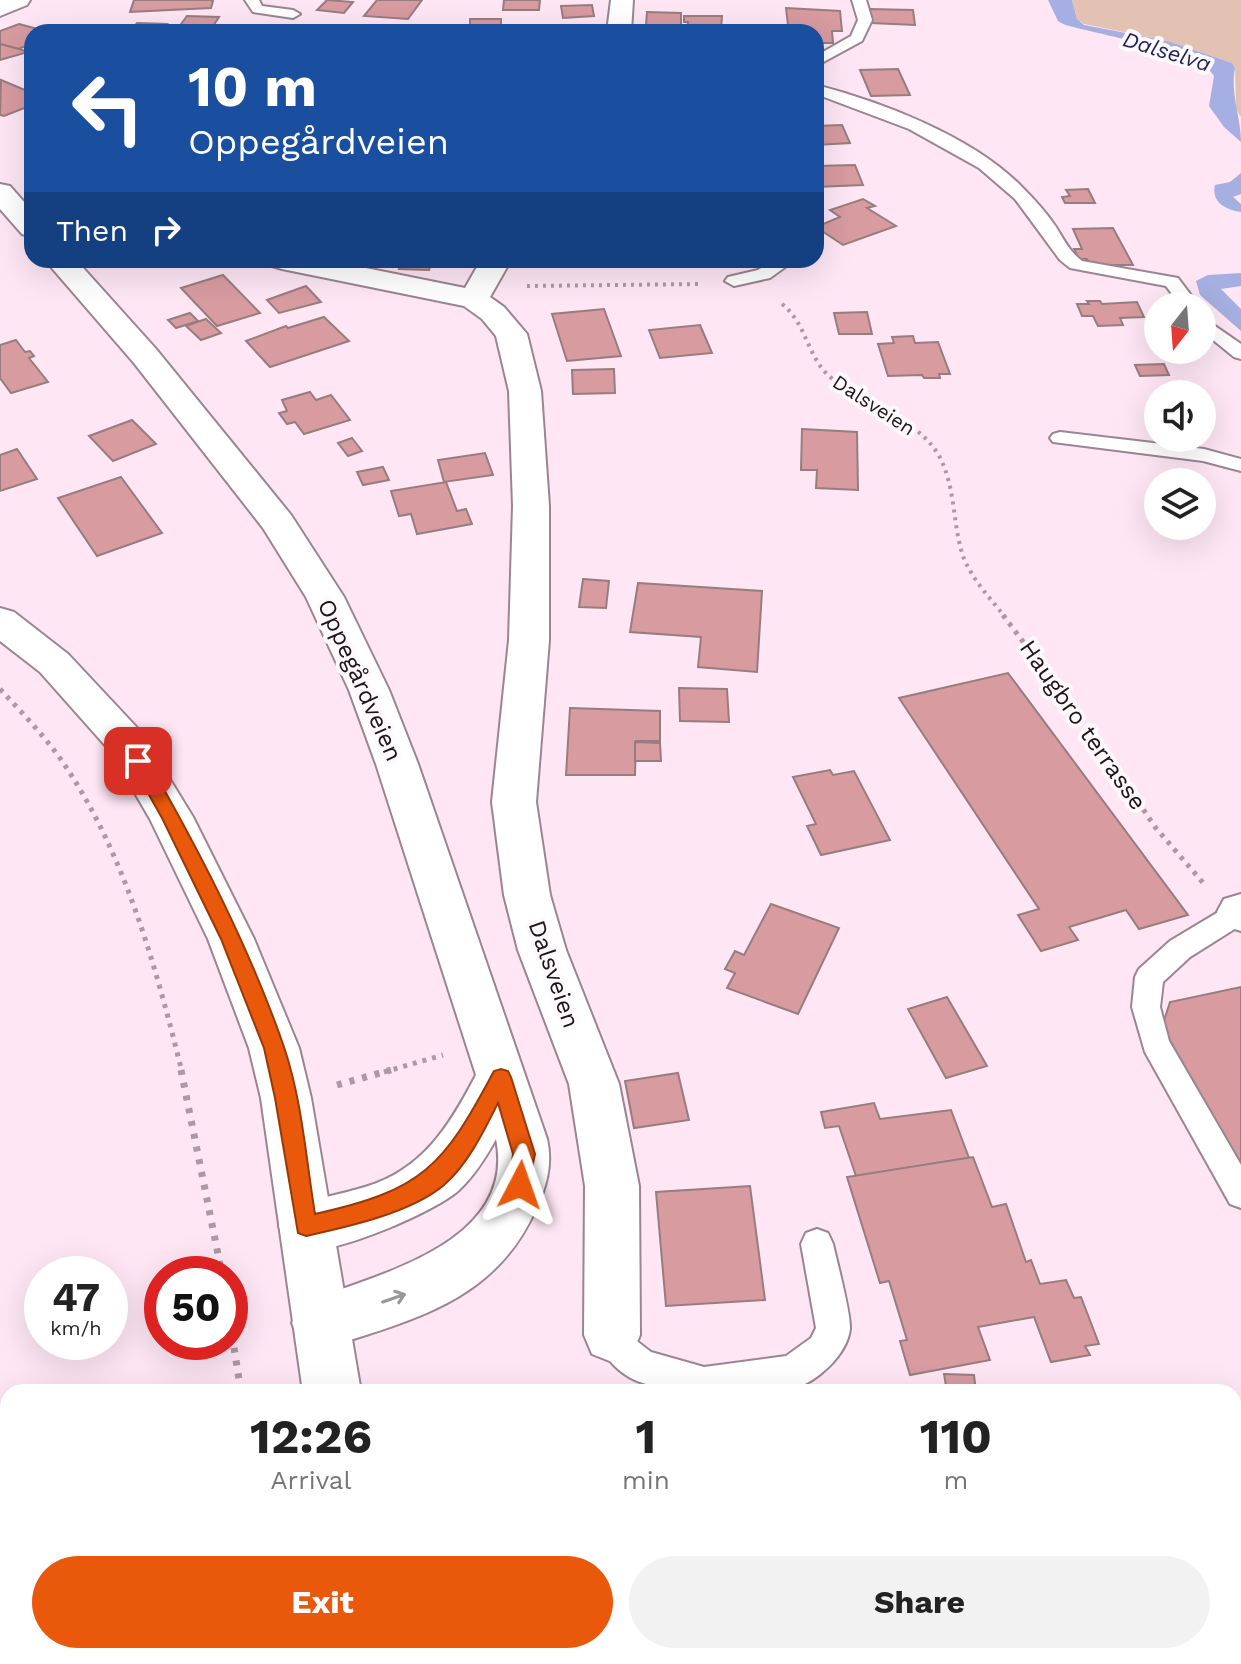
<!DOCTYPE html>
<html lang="en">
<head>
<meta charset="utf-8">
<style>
	body { margin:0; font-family:"Work Sans",sans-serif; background:#f2f2f2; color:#222; height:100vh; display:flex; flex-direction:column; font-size:30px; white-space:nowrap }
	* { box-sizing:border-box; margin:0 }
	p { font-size:26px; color:#767676 }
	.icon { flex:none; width:44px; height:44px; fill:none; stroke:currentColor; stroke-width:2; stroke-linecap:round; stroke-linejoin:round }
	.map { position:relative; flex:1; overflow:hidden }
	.drawer { position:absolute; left:0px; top:1384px; width:1242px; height:280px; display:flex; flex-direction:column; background:#fff; border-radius:24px 24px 0 0; box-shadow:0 8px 32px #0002 }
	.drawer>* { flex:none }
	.banner { position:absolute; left:24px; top:24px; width:800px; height:244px; border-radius:24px; box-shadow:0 8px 32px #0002; background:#1a4fa0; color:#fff; overflow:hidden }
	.needle { width:52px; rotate:197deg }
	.buttons { position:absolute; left:1144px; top:292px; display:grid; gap:16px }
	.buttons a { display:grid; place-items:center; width:72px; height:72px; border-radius:50%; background:#fff; box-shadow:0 8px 32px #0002; font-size:40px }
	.speed { position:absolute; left:24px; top:1256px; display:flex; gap:16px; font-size:40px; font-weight:700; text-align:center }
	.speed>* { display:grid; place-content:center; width:104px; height:104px; border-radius:50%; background:#fff; box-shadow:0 8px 32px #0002; line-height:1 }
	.speed small { font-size:20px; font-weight:400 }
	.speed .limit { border:12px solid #d22; background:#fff; color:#111 }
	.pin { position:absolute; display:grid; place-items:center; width:68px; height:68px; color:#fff; margin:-34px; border-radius:16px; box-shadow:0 4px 12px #0006 }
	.me { position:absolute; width:88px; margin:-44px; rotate:4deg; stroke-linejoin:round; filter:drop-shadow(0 0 6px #0008) }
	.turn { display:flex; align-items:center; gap:28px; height:168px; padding:0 32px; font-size:36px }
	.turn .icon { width:104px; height:104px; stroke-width:2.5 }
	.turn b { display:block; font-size:56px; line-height:68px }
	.then { display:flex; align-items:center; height:76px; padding:0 32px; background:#0003; gap:16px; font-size:30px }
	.eta { display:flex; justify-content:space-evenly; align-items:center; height:136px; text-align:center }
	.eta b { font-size:48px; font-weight:700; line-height:56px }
	.primary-button { display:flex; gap:16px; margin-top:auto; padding:16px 32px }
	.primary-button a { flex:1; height:92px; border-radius:48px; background:#ea580c; color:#fff; font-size:32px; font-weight:700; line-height:92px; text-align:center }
	.primary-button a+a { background:#f2f2f2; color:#222 }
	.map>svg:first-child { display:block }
	.green { fill:#e4c2b3 }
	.water { fill:#a5afe1 }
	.building { fill:#d79ba0; stroke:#977d7f; stroke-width:2 }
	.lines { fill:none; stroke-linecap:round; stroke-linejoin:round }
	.lane-casing { stroke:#9b8592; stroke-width:4 }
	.street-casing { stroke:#9b8592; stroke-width:4 }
	.secondary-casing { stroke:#9b8592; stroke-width:4 }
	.primary-casing { stroke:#9b8592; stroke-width:4 }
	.path-far2 { stroke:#ab99a4; stroke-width:4; stroke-dasharray:3 5; stroke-linecap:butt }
	.path-far1 { stroke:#ab99a4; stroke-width:5; stroke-dasharray:4 6; stroke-linecap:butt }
	.path { stroke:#ab99a4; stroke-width:7; stroke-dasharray:5 8; stroke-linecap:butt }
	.lane { fill:#fff; fill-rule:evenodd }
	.street { fill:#fff; fill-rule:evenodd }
	.secondary { fill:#fff; fill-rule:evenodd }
	.primary { fill:#fff; fill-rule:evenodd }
	.oneway { stroke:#999698 }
	.route { fill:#ea580c; stroke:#983908; stroke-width:2 }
	.labels { text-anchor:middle; stroke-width:8; stroke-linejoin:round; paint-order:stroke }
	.far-street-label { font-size:20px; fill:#1d151a; stroke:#fef9fc }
	.far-water-label { font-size:22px; font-style:italic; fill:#1e205a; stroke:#fef9fc }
	.street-label { font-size:24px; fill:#1d151a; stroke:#fef9fc }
</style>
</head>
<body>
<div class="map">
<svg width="1241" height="1664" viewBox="0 0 1241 1664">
	<rect width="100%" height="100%" fill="#fee6f4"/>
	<polygon class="green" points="1072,0 1241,0 1241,117 1236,109 1235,68 1232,63 1168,41 1084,24 1077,19"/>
	<g class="water">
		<path d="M1048 0H1072L1077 19 1084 25 1168 41 1232 63 1235 68C1230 94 1241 117 1241 142L1224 127 1209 106 1214 76C1203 51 1092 34 1063 24L1058 21Z"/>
		<path d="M1241 173V194L1233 197 1241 204V212C1226 210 1211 202 1215 185L1230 182Z"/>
		<polygon points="1241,273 1241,286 1221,289 1241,309 1241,331 1200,295 1196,281 1208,275"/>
	</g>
	<g class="building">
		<polygon points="134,0 210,0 213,1 211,8 130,12"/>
		<polygon points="327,0 353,2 344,13 317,10"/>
		<polygon points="377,0 422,0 408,19 364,16"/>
		<polygon points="504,0 540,0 539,10 503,10"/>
		<polygon points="592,5 594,16 563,18 561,6"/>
		<polygon points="786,8 840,11 842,31 832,31 833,43 816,43 816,32 808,32 807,27 802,25 788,25"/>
		<polygon points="869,9 913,10 915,25 871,23"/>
		<polygon points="647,12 681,13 681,26 646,25"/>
		<polygon points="187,16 219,17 212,28 179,27"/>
		<polygon points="684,16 722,16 721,29 740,32 687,32 688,22 684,22"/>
		<polygon points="470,19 501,19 501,32 459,32 460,26 470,26"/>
		<polygon points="137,23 167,24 162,30 198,31 129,32"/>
		<polygon points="19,24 49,32 32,32 32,44 18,49 0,44 0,31"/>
		<polygon points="0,44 19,49 28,52 0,60"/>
		<polygon points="898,69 910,95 871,96 860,70"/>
		<polygon points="1,80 32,93 32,105 4,116 0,115"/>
		<polygon points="842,125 850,143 816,145 816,126"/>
		<polygon points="855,165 863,185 816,187 816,166"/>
		<polygon points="1088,189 1095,203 1065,203 1062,197 1070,196 1066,190"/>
		<polygon points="863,199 875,206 867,208 896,226 843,245 816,227 840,217 830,210"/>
		<polygon points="1113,228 1133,265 1090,265 1087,259 1079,259 1074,249 1082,249 1073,229"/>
		<polygon points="402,260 432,260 429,270 399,269"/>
		<polygon points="576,260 651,260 651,262 576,265"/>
		<polygon points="223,275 260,313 217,326 181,288"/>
		<polygon points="306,286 321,302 279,313 267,300"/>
		<polygon points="1087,301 1100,301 1102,304 1137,302 1144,317 1120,318 1123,325 1098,326 1093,316 1082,316 1077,304 1089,304"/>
		<polygon points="604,309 621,356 567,361 552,314"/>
		<polygon points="867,312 872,334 839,334 834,313"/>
		<polygon points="190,313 198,321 176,328 168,320"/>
		<polygon points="324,317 349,341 270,367 246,341 286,326 288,328"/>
		<polygon points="206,319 221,333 201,340 186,326"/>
		<polygon points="700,325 712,353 660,358 649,330"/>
		<polygon points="913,336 915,343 938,342 950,374 939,374 940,378 924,378 922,375 888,376 878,344 894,343 892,337"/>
		<polygon points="16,340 25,352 30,351 34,356 29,358 48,382 11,393 0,378 0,345"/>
		<polygon points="1164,364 1169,375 1140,376 1135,365"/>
		<polygon points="614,369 615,393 573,394 572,370"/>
		<polygon points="310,392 316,400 331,395 350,420 304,434 295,422 287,424 279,413 287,411 282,400"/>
		<polygon points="132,420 156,444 113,461 89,436"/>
		<polygon points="802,429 857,432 858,490 816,488 817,470 801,470"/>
		<polygon points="352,438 362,451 348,456 338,443"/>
		<polygon points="17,449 37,479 0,491 0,455"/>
		<polygon points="485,453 493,475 444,482 438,460"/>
		<polygon points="383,467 389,480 363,485 357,472"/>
		<polygon points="121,477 162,533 97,556 58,498"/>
		<polygon points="446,482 457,511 466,509 472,524 417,534 411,514 399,516 391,491"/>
		<polygon points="583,579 609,581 606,608 579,607"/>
		<polygon points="638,583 762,591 757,672 698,667 701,637 630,632"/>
		<polygon points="1008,673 1188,915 1139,929 1126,910 1069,927 1078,940 1041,951 1018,915 1039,909 899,698"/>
		<polygon points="679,688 727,689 729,722 680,721"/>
		<polygon points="570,708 660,711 660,741 636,741 635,775 566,775"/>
		<polygon points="635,742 660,743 661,761 635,761"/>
		<polygon points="830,770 833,775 854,771 890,840 821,855 807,826 816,824 793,777"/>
		<polygon points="771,904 839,928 798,1014 727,988 735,973 725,969 735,951 744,955"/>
		<polygon points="1241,987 1241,1165 1162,1027 1170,1002"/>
		<polygon points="947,997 987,1066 946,1078 908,1009"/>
		<polygon points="678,1073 689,1120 634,1128 625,1081"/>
		<polygon points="874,1103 880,1119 951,1110 969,1158 856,1176 839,1126 825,1128 821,1112"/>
		<polygon points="973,1157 992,1207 1006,1204 1026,1262 1031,1260 1040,1284 1066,1280 1074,1298 1081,1297 1099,1344 1085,1346 1090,1355 1051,1362 1034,1317 978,1327 990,1360 910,1375 900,1341 907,1340 889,1281 880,1283 847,1177"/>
		<polygon points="750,1186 765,1300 666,1306 656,1192"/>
		<polygon points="944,1374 974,1375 976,1392 947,1392"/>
		<polygon points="705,1656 801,1656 801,1664 704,1664"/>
		<polygon points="930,1656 999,1656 997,1664 950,1664"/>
	</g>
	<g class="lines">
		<g class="lane-casing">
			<g id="lane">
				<polygon points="245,0 259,0 262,6 293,10 300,14 293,18 253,12"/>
				<polygon points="852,0 866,0 872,20 862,41 816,66 816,56 851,36 858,20"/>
				<path d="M816 85C882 102 971 136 1020 185 1033 198 1046 212 1056 227 1064 240 1070 252 1082 261L1178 278 1199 306H1181L1166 286 1070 268 1060 260 1015 199 979 168 909 129 816 94Z"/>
				<polygon points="774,260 795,260 770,278 734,286 725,281 728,277 758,270"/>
				<polygon points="1202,317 1241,344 1241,359 1234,357 1202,331"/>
				<polygon points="1060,432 1204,449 1241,459 1241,471 1203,461 1053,442 1050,438 1053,434"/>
				<polygon points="1241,902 1241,925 1190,957 1163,982 1160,1007 1169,1041 1241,1165 1241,1208 1230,1204 1145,1052 1132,1007 1135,977 1139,969 1170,941 1230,905"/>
				<path d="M817 1229 828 1233 833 1244C837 1262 851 1314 850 1329 847 1355 817 1382 793 1389 758 1398 661 1396 629 1377 613 1368 602 1352 595 1335L600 1324 612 1319 624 1324 638 1342 651 1352 704 1367 786 1356 811 1338 816 1328 801 1244 806 1233Z"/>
			</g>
		</g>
		<g class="street-casing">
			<g id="street">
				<polygon points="0,0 30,0 27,5 0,16"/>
				<polygon points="611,0 633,0 631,32 607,32"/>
				<polygon points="267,260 326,260 465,288 481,260 511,260 490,297 504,307 527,334 541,391 549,506 549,640 536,802 550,895 566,950 619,1084 639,1186 640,1335 632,1354 612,1362 592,1354 584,1335 585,1186 569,1084 518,950 504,895 492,802 509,640 513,506 509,391 496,336 482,319 464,306 282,269 272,266"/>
				<polygon points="1241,894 1241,931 1225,926 1217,912 1224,899"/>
			</g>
		</g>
		<g class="secondary-casing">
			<g id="secondary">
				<polygon points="0,184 10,186 32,211 32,237 22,234 0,209"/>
				<path d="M45 260H76L156 349 291 515 344 597 389 690 418 764 547 1139C553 1165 546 1188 535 1211 493 1304 409 1320 320 1350L300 1342 292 1323 300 1304C370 1276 518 1246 496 1139 486 1157 475 1175 459 1190 437 1211 334 1255 304 1250 299 1249 292 1246 287 1244L279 1226 287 1208C312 1199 339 1195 365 1187 423 1170 450 1125 476 1075L376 764 349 690 306 597 263 528 134 363Z"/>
			</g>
		</g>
		<g class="primary-casing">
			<g id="primary">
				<polygon points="0,608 14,612 68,654 141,732 193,817 254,939 299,1048 311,1098 361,1392 303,1392 261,1098 249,1048 208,939 150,819 111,752 40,672 0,641"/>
				<polygon points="345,1656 411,1656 412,1664 346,1664"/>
			</g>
		</g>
		<g class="path-far2">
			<polyline points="527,286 701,284"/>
			<path d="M782 304C806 323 807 355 828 375 861 406 913 414 938 454 956 485 952 523 963 556 971 578 990 598 1005 617"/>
		</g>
		<g class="path-far1">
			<polyline points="1003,615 1102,747 1155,827 1205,885"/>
			<path d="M0 689C22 713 45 736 64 764 125 854 156 967 182 1072"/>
			<polyline points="384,1072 443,1055"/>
		</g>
		<g class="path">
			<polyline points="181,1070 222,1274"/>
			<polyline points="337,1085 391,1070"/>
			<polyline points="230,1322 241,1392"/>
			<polyline points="280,1656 281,1664"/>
		</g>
		<use href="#lane" class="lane"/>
		<use href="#street" class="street"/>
		<use href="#secondary" class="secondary"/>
		<use href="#primary" class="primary"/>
	</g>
	<defs><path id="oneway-shaft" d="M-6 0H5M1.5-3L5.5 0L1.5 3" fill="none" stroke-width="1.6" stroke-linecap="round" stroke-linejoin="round" transform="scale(2)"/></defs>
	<use class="oneway" href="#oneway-shaft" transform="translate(394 1298) rotate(-19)"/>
	<path class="route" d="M138 754 145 756C198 848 249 946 284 1047 302 1100 306 1159 315 1214 423 1190 443 1167 494 1071L501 1069 508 1071 511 1077 535 1154 527 1192 520 1195 512 1192 509 1185 513 1154 498 1103C484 1131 468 1164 444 1185 411 1213 347 1227 306 1236L298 1233 275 1098 264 1048 221 939 162 818 130 761Z"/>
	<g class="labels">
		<g class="far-street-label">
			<text transform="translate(874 405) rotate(33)" y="7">Dalsveien</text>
		</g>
		<g class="far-water-label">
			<text transform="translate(1167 51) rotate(17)" y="8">Dalselva</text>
		</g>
		<g class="street-label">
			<text transform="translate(360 680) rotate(66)" y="8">Oppegårdveien</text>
			<text transform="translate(1083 725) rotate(55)" y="8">Haugbro terrasse</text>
			<text transform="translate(554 974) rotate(71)" y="8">Dalsveien</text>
		</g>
	</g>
</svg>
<div class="buttons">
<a><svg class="needle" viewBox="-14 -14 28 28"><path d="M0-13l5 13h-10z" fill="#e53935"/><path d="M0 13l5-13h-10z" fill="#767676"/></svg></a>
<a><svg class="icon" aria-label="sound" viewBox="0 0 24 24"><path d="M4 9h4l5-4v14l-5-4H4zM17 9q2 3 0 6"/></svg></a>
<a><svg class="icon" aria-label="layers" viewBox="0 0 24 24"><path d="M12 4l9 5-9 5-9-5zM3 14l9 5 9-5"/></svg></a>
</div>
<div class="speed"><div>47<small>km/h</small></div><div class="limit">50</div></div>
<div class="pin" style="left:138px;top:761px;background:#d93025"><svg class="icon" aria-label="arrive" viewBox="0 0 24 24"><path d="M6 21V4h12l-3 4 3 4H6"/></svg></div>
<svg class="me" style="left:520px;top:1185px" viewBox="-20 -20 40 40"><path d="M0-17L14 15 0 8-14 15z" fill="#ea580c" stroke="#fff" stroke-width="4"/></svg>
<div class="banner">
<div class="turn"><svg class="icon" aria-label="left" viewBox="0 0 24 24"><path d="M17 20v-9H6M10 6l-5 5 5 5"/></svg><div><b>10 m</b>Oppegårdveien</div></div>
<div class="then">Then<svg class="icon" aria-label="right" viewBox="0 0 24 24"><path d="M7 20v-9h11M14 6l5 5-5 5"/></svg></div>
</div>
<section class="drawer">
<div class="eta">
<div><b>12:26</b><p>Arrival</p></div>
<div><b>1</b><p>min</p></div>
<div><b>110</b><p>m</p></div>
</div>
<div class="primary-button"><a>Exit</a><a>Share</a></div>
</section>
</div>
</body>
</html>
